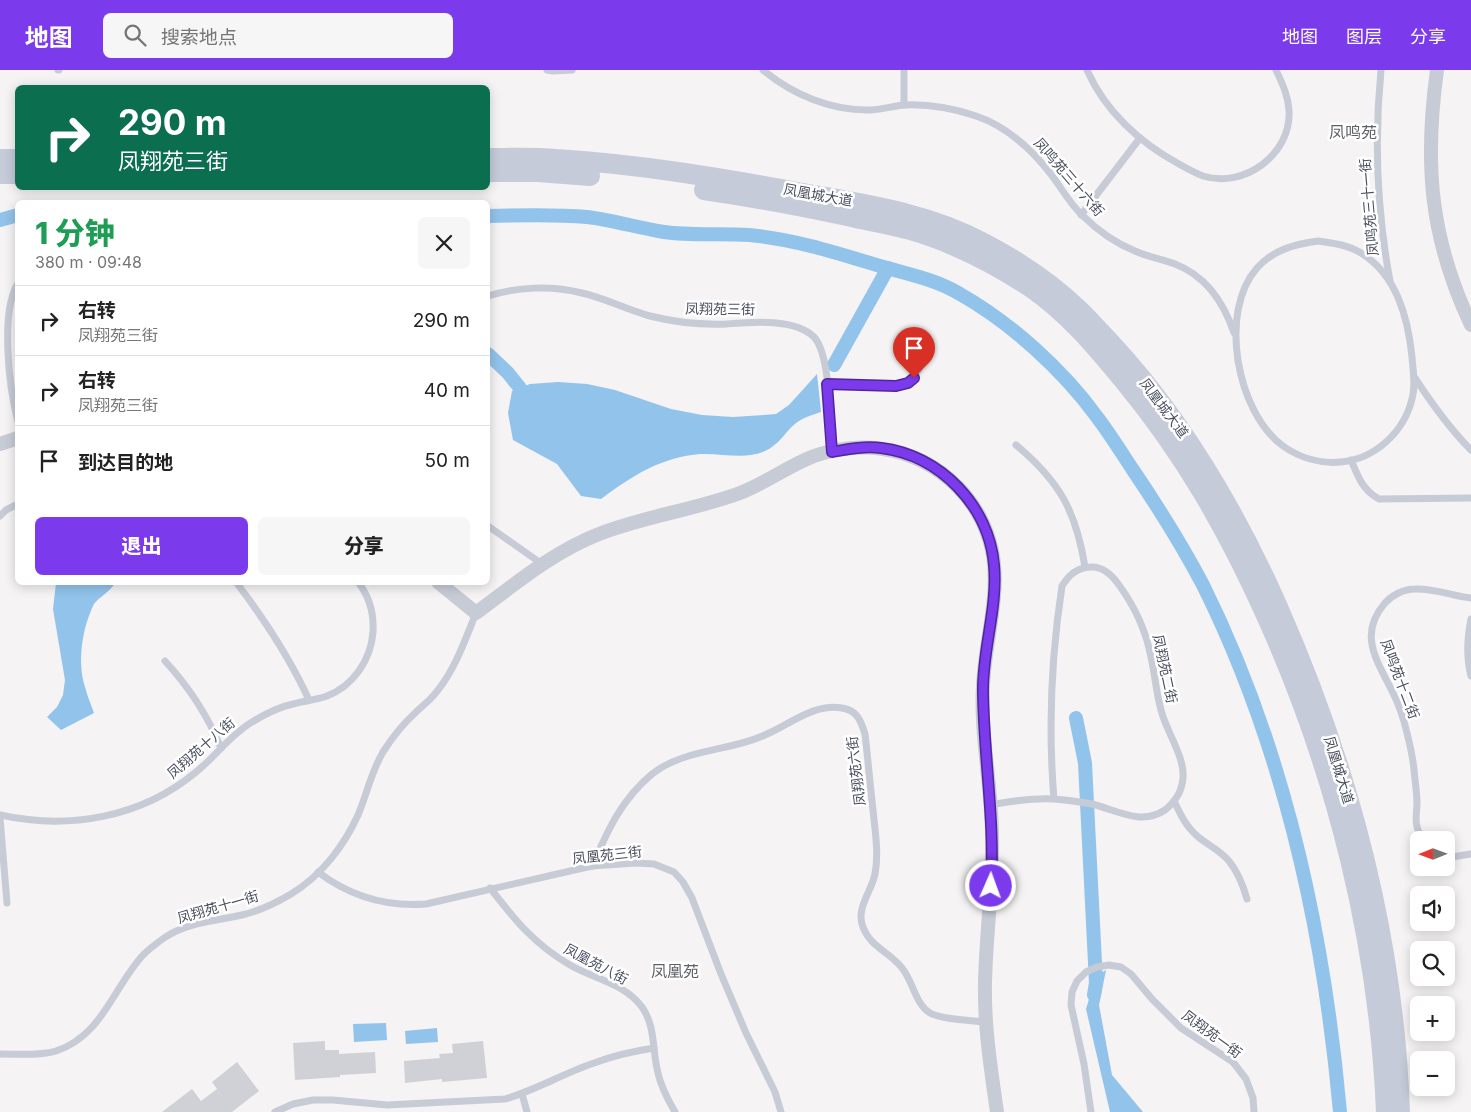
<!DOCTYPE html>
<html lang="zh">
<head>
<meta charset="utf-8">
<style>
	body { margin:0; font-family:Inter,"Noto Sans SC",sans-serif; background:#f6f6f6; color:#222; height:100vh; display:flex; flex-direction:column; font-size:19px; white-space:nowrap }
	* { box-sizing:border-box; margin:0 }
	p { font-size:16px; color:#767676 }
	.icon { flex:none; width:28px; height:28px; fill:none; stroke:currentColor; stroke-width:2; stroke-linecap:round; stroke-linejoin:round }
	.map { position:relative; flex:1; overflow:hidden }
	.details { position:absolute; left:15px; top:130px; width:475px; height:385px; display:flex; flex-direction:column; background:#fff; border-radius:8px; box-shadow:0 2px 12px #0003 }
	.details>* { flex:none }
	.hud { position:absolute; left:15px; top:15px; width:475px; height:105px; border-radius:8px; box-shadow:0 2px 12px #0003; background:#0b6e4f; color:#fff; overflow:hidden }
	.needle { width:32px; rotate:269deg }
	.buttons { position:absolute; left:1410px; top:761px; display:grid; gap:10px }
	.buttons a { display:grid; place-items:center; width:45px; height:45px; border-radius:8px; background:#fff; box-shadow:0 2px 12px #0003; font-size:25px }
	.pin { position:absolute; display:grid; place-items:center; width:42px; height:42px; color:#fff; margin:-51px -21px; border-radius:50% 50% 50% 0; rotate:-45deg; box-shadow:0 0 5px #0007 }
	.pin .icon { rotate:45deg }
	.me { position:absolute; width:55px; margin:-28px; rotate:2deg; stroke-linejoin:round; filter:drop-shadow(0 0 4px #0008) }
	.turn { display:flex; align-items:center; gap:18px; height:105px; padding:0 20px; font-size:22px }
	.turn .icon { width:65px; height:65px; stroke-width:2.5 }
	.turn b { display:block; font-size:35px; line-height:42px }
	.round { display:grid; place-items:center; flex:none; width:52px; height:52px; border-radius:8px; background:#f6f6f6 }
	.headline { display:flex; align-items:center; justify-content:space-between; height:85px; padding:0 20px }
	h1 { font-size:30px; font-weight:800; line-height:38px; color:#1e9e55 }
	.primary-button { display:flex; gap:10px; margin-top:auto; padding:10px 20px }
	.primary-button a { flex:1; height:58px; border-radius:8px; background:#7c3aed; color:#fff; font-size:20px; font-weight:800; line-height:58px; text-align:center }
	.primary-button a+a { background:#f6f6f6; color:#222 }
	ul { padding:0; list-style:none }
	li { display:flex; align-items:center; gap:15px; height:70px; padding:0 20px; border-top:1px solid #e0e0e0 }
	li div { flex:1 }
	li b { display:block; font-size:19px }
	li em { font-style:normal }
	header { display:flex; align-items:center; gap:30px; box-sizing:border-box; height:70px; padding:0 25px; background:#7c3aed; color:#fff }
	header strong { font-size:24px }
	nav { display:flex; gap:28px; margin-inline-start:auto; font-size:18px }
	.search { width:350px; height:45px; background:#f6f6f6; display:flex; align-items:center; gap:12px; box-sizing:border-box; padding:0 18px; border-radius:8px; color:#767676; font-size:19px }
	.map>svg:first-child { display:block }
	.water { fill:#92c3eb }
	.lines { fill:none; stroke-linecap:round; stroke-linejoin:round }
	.canal { stroke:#92c3eb; stroke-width:14 }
	.building { fill:#cfd1d6 }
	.service { stroke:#c7cbd6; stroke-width:7 }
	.minor { stroke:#c7cbd6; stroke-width:14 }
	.secondary { stroke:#c6cbda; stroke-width:20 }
	.route-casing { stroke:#51269a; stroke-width:12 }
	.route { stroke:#7c3aed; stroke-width:9 }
	.labels { text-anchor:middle; stroke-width:5; stroke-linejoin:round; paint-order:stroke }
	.street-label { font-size:14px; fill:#4a5060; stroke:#fff }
	.quarter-label { font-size:16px; fill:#5f6167; stroke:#fff }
</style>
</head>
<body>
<header>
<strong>地图</strong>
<div class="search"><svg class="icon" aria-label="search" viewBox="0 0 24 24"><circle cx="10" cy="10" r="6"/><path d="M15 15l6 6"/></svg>搜索地点</div>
<nav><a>地图</a><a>图层</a><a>分享</a></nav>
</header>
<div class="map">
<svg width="1471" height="1042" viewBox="0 0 1471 1042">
	<rect width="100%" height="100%" fill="#f5f3f3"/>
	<g class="water">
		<path d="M817 304 821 342C812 345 804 347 796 353 785 362 779 375 765 381 746 390 721 383 701 384 661 387 632 406 601 429L581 426 557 394 513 370 508 343 512 321 530 314 558 312 587 314 615 320 671 339 702 345 733 347 764 345 776 344 789 335Z"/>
		<path d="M56 513H115C110 522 99 527 94 534 82 558 77 592 85 617 87 626 91 634 94 643L61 660 47 647 57 637 63 625 65 610 53 539Z"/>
		<polygon points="1106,900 1099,935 1112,1005 1143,1042 1110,1042 1086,939 1096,906"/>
		<polygon points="386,953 387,970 354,972 353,954"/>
		<polygon points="437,958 438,972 406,974 405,961"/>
	</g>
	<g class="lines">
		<g class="canal">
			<path d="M488 146C521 145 554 144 587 147 613 150 638 158 664 162 692 166 720 163 749 165 794 169 837 183 880 196 907 204 935 209 960 224 1011 253 1063 300 1097 347 1110 364 1121 382 1133 400 1158 437 1182 475 1203 515 1284 678 1324 862 1340 1042"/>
			<polyline points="0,150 18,145"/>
			<polyline points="488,284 508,303 520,318"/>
			<polyline points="834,295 888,198"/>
			<polyline points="1076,648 1085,693 1096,913 1094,925"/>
		</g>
	</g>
	<g class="building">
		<polygon points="325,971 325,980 339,980 339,984 375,982 376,1003 340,1005 340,1007 295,1010 293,973"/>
		<polygon points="483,971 487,1008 442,1012 442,1009 405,1013 404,991 440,988 439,984 453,983 452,974"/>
		<polygon points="237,992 259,1021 232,1042 162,1042 192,1019 201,1031 217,1019 212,1012"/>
	</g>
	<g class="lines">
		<g class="service">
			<polyline points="58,0 59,0"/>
			<polyline points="547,0 553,1 572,0"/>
			<path d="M763 0C793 25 832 41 871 40 883 39 894 36 905 35 930 34 952 38 976 46 1006 56 1031 79 1050 103 1061 117 1069 133 1082 145 1097 160 1115 173 1135 181 1148 187 1162 189 1175 194 1206 206 1224 233 1234 263"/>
			<polyline points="904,0 904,35"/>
			<path d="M1087 0C1105 41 1140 73 1179 94 1186 98 1195 103 1203 106 1244 119 1292 84 1289 40 1288 25 1282 13 1276 0"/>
			<path d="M1381 0C1374 71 1377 141 1390 211"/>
			<polyline points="1081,145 1140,68"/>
			<path d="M1318 171C1333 173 1348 175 1361 183 1397 205 1408 248 1412 287 1413 301 1416 315 1412 329 1404 362 1375 389 1341 392 1321 394 1300 388 1283 376 1237 343 1218 242 1257 198 1273 180 1295 174 1318 171Z"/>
			<path d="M18 213C0 242 9 317 18 352"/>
			<path d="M488 226C517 217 551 215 582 223 605 228 627 240 650 246 674 252 701 255 726 254 751 252 795 248 814 267 831 285 830 356 832 382"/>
			<path d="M1415 308C1432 334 1449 358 1471 380"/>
			<polyline points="827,314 903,316 914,308 926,285"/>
			<path d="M1016 375C1060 412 1076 441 1085 497"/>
			<path d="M1351 390C1358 406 1362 420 1379 429L1471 428"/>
			<polyline points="0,446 6,440 18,434"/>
			<polyline points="488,456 542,494"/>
			<path d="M236 512C264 549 290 588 309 630"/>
			<path d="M1471 549C1467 569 1466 587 1471 606"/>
			<path d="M165 591C189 617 207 644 221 678"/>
			<path d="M1174 731C1180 743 1185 755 1195 764 1205 774 1219 779 1229 791 1238 802 1243 815 1247 829"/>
			<path d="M990 735C1011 731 1032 728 1054 729 1067 730 1080 732 1092 734 1116 740 1141 756 1165 740 1175 732 1182 721 1183 708 1185 687 1166 661 1161 640 1156 622 1155 605 1151 587 1146 561 1135 537 1119 515 1112 505 1104 497 1092 497 1077 497 1069 505 1062 516 1051 588 1048 657 1054 729"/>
			<path d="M0 745C68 760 141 748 196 702 216 686 230 665 252 652 265 644 279 637 293 634 304 631 316 630 327 626 353 616 371 590 373 562 374 544 369 526 358 512"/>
			<polyline points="0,748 7,833"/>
			<path d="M1423 770C1414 756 1416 749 1417 734 1417 723 1415 711 1414 700 1413 688 1410 675 1407 663 1404 650 1399 635 1393 623 1378 592 1357 565 1385 533 1392 525 1404 519 1415 519 1434 518 1452 526 1471 528"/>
			<polyline points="1446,786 1452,787 1471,784"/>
			<path d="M592 796C608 760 621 730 652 704 685 678 730 682 767 664 790 654 815 633 842 638 857 640 861 651 865 664 868 689 870 714 873 740 875 761 879 783 875 804 872 820 857 837 862 854 868 876 890 882 902 898 913 911 915 934 930 943 943 950 971 950 986 952"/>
			<path d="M318 802C351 827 386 837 426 834L592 796 636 793 654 794 674 802 683 812 692 828 721 904 746 963 775 1022 781 1042"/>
			<path d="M490 818C515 850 534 874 570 895 594 909 624 913 642 937 656 957 652 981 658 1003 661 1017 668 1030 675 1042"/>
			<path d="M0 984C18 984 39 986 56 981 102 966 113 918 143 885 149 879 157 873 164 868 187 852 216 851 242 845 259 841 276 833 291 824 321 806 344 776 358 745 367 724 371 702 383 682 392 668 402 655 414 644 422 636 431 630 438 620 456 597 465 570 476 543"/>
			<polyline points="522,1024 527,1042"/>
			<path d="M275 1042 293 1034 313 1030H333L387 1035 505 1029C536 1020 564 1003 594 993 613 986 634 981 654 978"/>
			<polyline points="1091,1042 1084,994 1071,935 1072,922 1077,911 1086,902 1097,897 1109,895 1121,897 1131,904 1152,929 1181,958 1233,992 1246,1009 1253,1028 1254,1042"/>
		</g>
		<g class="minor">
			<path d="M1437 0C1424 94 1430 168 1471 255"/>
			<polyline points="0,374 18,368"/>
			<path d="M438 512 476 543C515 514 553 482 599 464 645 446 694 440 740 423 766 413 788 396 814 386 834 379 862 375 883 379 932 386 974 421 989 469 1004 516 985 567 983 615 980 666 992 716 992 767 993 816 986 865 985 913 984 956 991 1000 997 1042"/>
		</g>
		<g class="secondary">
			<path d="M488 88C510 88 533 87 556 89 638 94 721 108 803 123 865 134 928 143 984 173 1018 191 1050 212 1077 238 1088 248 1098 260 1109 271 1182 349 1235 440 1278 537 1348 696 1394 868 1400 1042"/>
			<polyline points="0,89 18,89"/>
			<polyline points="488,102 538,102 590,106"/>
			<polyline points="0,104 18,104"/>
			<path d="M704 120C752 127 800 136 847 146 868 151 889 154 910 160 952 172 993 193 1030 217 1067 242 1096 277 1124 311 1185 385 1229 462 1268 550 1337 704 1379 873 1386 1042"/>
		</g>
	</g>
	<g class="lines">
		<g class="route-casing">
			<path id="route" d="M914 308 908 313 896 316 827 314 832 382C849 379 865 376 881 378 940 385 989 436 994 495 998 538 982 580 983 623 984 688 995 752 991 816"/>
		</g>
		<use href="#route" class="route"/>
	</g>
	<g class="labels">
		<g class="street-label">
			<text transform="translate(1069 107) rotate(49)" y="5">凤鸣苑三十六街</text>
			<text transform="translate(818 125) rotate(10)" y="5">凤凰城大道</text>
			<text transform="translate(1369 137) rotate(-95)" y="5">凤鸣苑三十一街</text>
			<text transform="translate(720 239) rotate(1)" y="5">凤翔苑三街</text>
			<text transform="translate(1164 338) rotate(53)" y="5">凤凰城大道</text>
			<text transform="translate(1165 599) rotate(78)" y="5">凤翔苑二街</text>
			<text transform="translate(1400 609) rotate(69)" y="5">凤鸣苑十二街</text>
			<text transform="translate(201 678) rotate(-41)" y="5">凤翔苑十八街</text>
			<text transform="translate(1339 700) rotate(73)" y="5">凤凰城大道</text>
			<text transform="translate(856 701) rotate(-97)" y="5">凤翔苑六街</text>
			<text transform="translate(607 785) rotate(-6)" y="5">凤凰苑三街</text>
			<text transform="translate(218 837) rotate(-16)" y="5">凤翔苑十一街</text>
			<text transform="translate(596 894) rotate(28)" y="5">凤凰苑八街</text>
			<text transform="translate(1212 964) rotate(36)" y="5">凤翔苑一街</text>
		</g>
		<g class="quarter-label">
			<text x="1353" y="68">凤鸣苑</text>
			<text x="675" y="907">凤凰苑</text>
		</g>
	</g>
</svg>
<div class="buttons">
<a><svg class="needle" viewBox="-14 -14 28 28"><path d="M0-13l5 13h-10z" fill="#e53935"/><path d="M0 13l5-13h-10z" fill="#767676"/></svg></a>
<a><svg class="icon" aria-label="sound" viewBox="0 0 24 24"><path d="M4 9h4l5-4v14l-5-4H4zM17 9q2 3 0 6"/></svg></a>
<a><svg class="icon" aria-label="search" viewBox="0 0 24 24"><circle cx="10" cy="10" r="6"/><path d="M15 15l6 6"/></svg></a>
<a>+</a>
<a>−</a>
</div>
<div class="pin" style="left:914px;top:308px;background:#d93025"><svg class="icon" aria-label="arrive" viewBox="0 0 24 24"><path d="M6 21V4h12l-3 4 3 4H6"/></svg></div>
<svg class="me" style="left:991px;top:816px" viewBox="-20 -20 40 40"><circle r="17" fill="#7c3aed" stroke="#fff" stroke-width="3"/><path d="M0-11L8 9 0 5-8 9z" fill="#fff"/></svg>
<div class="hud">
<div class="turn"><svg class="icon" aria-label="right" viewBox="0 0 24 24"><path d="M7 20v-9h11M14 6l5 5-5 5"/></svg><div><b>290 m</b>凤翔苑三街</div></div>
</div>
<section class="details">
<div class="headline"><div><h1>1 分钟</h1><p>380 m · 09:48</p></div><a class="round"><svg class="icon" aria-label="close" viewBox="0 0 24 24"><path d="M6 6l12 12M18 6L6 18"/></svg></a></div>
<ul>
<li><svg class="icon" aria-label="right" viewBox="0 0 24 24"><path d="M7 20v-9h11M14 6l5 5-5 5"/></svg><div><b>右转</b><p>凤翔苑三街</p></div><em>290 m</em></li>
<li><svg class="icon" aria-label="right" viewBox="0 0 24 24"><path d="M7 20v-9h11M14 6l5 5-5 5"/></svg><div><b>右转</b><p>凤翔苑三街</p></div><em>40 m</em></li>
<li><svg class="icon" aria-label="arrive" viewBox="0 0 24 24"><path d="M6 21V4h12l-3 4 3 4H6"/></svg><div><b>到达目的地</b></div><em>50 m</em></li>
</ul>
<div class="primary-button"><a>退出</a><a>分享</a></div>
</section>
</div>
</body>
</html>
